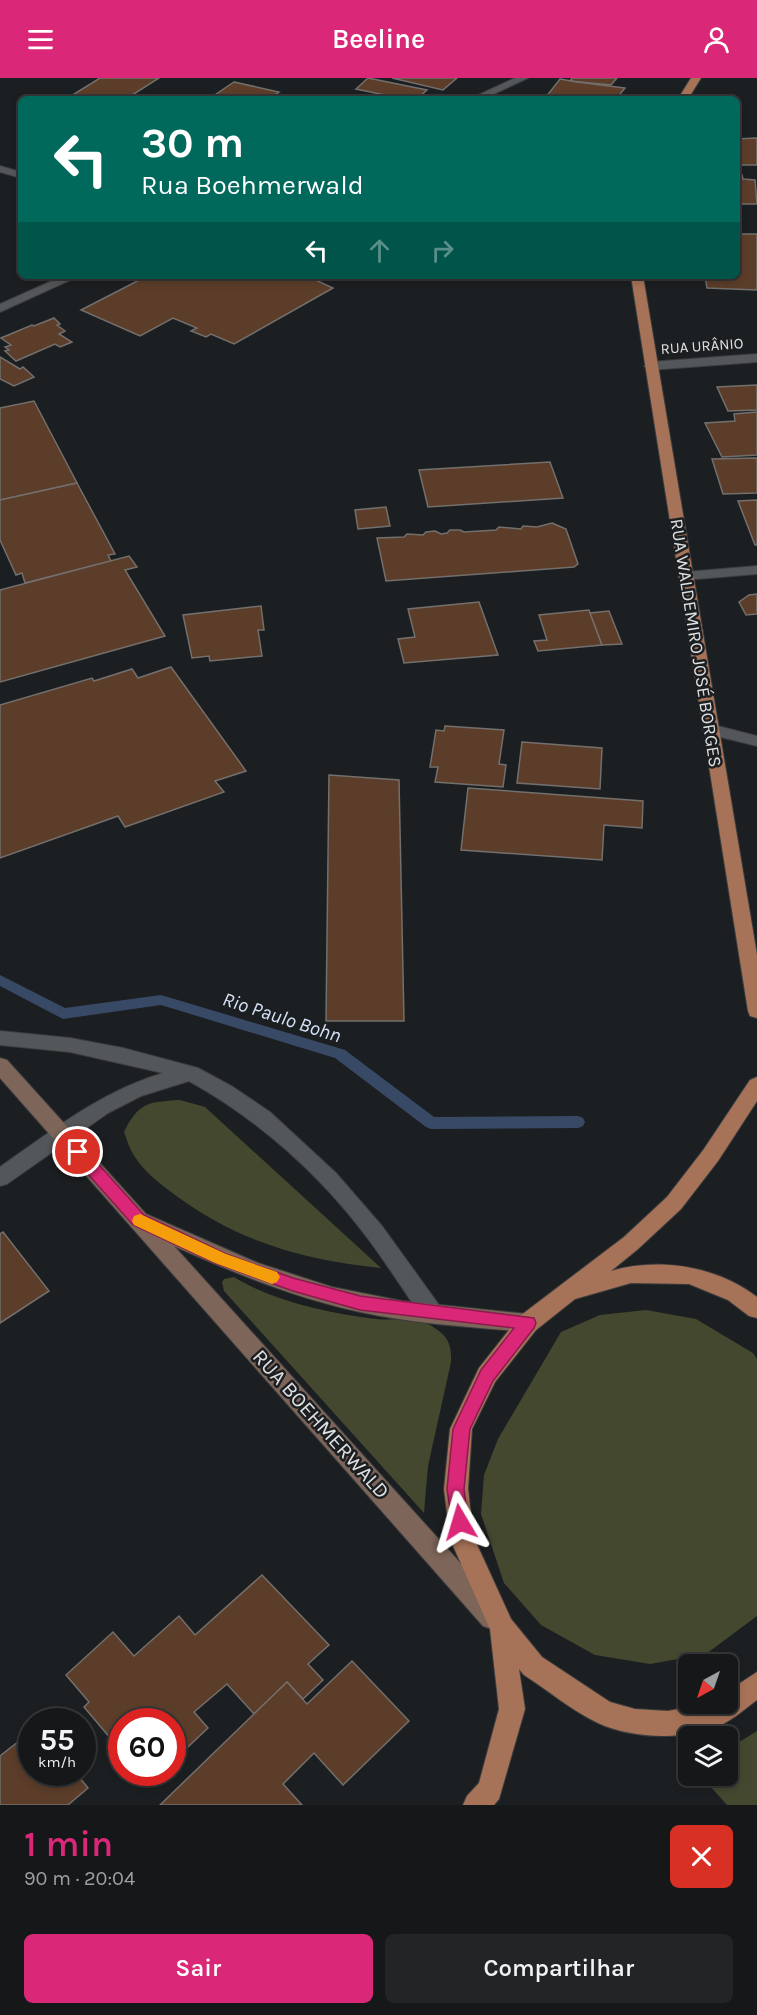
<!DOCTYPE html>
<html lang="pt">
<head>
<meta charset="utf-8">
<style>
	body { margin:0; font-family:Karla,sans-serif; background:#222426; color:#f1f3f6; height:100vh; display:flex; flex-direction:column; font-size:22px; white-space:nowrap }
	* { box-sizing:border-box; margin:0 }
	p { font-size:20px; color:#9d9fa2 }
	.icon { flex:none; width:33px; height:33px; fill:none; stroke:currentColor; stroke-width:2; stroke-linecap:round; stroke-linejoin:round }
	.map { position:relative; height:1727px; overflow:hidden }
	.panel { display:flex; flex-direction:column; background:#151719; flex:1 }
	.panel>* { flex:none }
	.top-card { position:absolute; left:18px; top:18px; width:722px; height:183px; border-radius:9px; box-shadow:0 3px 9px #0003,0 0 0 2px #343638; background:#00695c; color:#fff; overflow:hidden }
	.needle { width:39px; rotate:220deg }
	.fabs { position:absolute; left:678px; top:1576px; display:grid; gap:12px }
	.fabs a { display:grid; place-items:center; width:60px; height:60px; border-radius:9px; background:#151719; box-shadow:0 3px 9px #0003,0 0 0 2px #343638; font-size:30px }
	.speed { position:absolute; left:18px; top:1630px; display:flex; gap:12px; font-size:30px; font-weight:700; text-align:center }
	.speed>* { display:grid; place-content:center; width:78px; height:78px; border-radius:50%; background:#151719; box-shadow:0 3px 9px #0003,0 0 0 2px #343638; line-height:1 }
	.speed small { font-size:15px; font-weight:400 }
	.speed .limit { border:9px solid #d22; background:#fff; color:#111 }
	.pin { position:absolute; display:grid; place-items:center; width:51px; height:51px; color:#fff; margin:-26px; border:3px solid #fff; border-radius:50%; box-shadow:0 2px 6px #0007 }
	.me { position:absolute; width:66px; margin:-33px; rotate:353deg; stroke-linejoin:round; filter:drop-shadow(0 0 4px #0008) }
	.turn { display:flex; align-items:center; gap:21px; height:126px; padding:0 24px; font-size:27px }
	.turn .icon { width:78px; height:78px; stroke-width:2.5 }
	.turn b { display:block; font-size:42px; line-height:51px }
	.lanes { display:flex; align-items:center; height:57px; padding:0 24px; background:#0003; justify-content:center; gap:30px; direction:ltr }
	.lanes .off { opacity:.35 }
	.round { display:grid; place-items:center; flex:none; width:63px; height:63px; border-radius:9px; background:#222426 }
	.headline { display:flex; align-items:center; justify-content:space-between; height:102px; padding:0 24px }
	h1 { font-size:36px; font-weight:600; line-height:45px; color:#db2777 }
	.primary-button { display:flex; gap:12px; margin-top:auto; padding:12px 24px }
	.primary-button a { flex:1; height:69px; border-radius:9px; background:#db2777; color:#fff; font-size:24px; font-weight:600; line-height:69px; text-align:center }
	.primary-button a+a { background:#222426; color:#f1f3f6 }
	header { display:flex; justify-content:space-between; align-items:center; height:78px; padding:0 24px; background:#db2777; color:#fff; font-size:27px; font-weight:600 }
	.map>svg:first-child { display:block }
	.green { fill:#44482f }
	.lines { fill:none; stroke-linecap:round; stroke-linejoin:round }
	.stream { fill:#384966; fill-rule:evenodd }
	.building { fill:#5b3d29; stroke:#736f6d; stroke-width:1.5 }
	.service-casing { stroke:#3b3d3f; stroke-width:2 }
	.minor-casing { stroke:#3b3d3f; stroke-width:2 }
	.tertiary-casing { stroke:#3b3d3f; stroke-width:2 }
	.secondary-casing { stroke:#3b3d3f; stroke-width:2 }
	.primary-casing { stroke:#3b3d3f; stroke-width:2 }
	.service { fill:#54575a; fill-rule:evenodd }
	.minor { fill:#54575a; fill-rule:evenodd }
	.tertiary { fill:#54575a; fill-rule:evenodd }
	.secondary { fill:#7d6559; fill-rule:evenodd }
	.primary { fill:#a77358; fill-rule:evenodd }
	.route { fill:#db2777; stroke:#8e194d; stroke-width:1.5 }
	.slow { fill:#f59e0b }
	.labels { text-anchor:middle; stroke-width:5; stroke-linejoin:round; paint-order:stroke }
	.far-street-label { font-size:15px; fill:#dee0e2; stroke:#1c1f21 }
	.street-label { font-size:18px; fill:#dee0e2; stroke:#1c1f21 }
	.water-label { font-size:20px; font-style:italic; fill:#d5e2f8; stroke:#1c1f21 }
	.near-street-label { font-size:21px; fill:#dee0e2; stroke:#1c1f21 }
</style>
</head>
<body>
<header><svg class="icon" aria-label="menu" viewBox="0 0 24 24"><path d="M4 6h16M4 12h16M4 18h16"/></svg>Beeline<svg class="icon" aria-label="person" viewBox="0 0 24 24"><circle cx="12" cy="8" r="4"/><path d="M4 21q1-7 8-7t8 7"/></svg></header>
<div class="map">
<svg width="757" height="1727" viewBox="0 0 757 1727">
	<rect width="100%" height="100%" fill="#1c1f21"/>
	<g class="green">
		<path d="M180 1022 205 1029 381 1190C303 1182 239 1164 175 1117 162 1107 144 1094 135 1079 130 1072 127 1062 124 1054 139 1024 148 1024 180 1022Z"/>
		<path d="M234 1199C275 1224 328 1235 376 1241 394 1243 413 1238 430 1247 447 1257 452 1265 451 1284L428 1388 424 1435 224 1213 222 1204 224 1201Z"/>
		<polygon points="646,1232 696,1241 753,1275 757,1281 757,1538 706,1576 650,1586 595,1577 541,1547 504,1505 481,1436 484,1397 498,1361 561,1254 600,1237"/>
		<polygon points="757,1653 757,1727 727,1727 701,1698 728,1698 728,1671"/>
	</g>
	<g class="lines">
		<polygon class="stream" points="0,897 65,930 161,917 345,972 434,1039 578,1038 583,1040 585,1044 583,1048 578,1050 431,1051 426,1049 335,980 161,927 63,941 0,908"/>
	</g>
	<g class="building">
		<polygon points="100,0 159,0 126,21 66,21"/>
		<polygon points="368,0 427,12 417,21 397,21 393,20 395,19 356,11"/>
		<polygon points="392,0 457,0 443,12"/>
		<polygon points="572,0 617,0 611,7 570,3"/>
		<polygon points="560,1 577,4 625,10 616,21 558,21 546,19"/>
		<polygon points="234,4 279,14 269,21 209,21"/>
		<polygon points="757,60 757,87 736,87 736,61"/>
		<polygon points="736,97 742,97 743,101 755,102 757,126 736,126"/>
		<polygon points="736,156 757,156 757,212 707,210 705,198 736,198"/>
		<polygon points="147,198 307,198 333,210 234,266 211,256 206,259 191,253 197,250 173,240 140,258 81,232"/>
		<polygon points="54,240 60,246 57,247 65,253 59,256 72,264 60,269 55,266 16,283 5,273 9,272 5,269 11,267 1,260 32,247 34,248"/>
		<polygon points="0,279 20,291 23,289 34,299 14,308 0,301"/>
		<polygon points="757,307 757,332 728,333 717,309"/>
		<polygon points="34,323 77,405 0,422 0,330"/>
		<polygon points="757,334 757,377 722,379 705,345 735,343 734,336"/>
		<polygon points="757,380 757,415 723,416 712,381"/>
		<polygon points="550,384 563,420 428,429 419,392"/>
		<polygon points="77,405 115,476 108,477 111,483 25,505 22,495 16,497 0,462 0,422"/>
		<polygon points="757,422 757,467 755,467 738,423"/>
		<polygon points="386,429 390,448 358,451 355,432"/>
		<polygon points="552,445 566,451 578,486 574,489 386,503 377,460 404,459 407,456 423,457 426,454 435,453 441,456 447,455 450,452 460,452 464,454 496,452 499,449 521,451 523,448 537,449"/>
		<polygon points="129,478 137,489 125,492 165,558 0,604 0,512"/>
		<polygon points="757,516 757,536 746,537 739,524 749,517"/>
		<polygon points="479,524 498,577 404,585 398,561 415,559 408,531"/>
		<polygon points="261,528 264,552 258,552 262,578 210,583 209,578 192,580 183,537"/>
		<polygon points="589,532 602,567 538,573 534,563 547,562 539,537"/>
		<polygon points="609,533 622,566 602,567 590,535"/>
		<polygon points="171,589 246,693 215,703 224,714 125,749 118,738 0,780 0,627 92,600 94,603 132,591 138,600"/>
		<polygon points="445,648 504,652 499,686 506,687 503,709 435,704 438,689 430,689 436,652 444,653"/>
		<polygon points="522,664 602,670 600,711 517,705"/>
		<polygon points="329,697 399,702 404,943 326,943"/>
		<polygon points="468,710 643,723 642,750 604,747 602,782 461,772"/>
		<polygon points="3,1154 49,1213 0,1245 0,1156"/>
		<polygon points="262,1497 329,1567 308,1586 323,1602 303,1621 287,1604 254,1636 227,1606 194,1634 208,1650 172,1684 172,1644 122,1644 122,1674 84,1629 89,1624 66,1597 113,1554 134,1578 179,1538 195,1557"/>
		<polygon points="352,1583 409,1643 343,1707 314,1675 283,1706 302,1727 160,1727 287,1604 307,1626"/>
		<polygon points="32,1653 32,1695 76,1695 88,1710 68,1727 0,1727 0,1678"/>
		<polygon points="139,1695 161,1695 148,1707"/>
	</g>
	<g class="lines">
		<g class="service-casing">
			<polygon id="service" points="710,646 757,658 757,668 704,655 702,651 704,647"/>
		</g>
		<g class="minor-casing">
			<g id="minor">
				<polygon points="515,0 528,0 483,21 470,21"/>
				<polygon points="0,88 21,94 21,100 0,94"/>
				<polygon points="63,198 79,198 0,234 0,226"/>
				<polygon points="757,276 757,284 650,292 644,288 650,284"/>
				<path d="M0 953 70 960 123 970 198 990 233 1009 270 1034 336 1095 382 1148 439 1227 442 1234 439 1241 431 1243 423 1241C405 1214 388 1188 369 1162 322 1098 258 1041 189 1003L141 1018 108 1035 7 1106 0 1108V1089C53 1052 100 1014 163 995L70 974 0 967Z"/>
			</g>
		</g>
		<g class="tertiary-casing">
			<polygon id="tertiary" points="757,488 757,496 685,502 678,498 685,494"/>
		</g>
		<g class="secondary-casing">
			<path id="secondary" d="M0 980 7 982 146 1136 258 1185 332 1209 402 1223 528 1236 536 1238 539 1245 536 1252 528 1254C472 1249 415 1246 360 1234 295 1220 234 1195 174 1168L501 1530 504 1539 501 1548 492 1551 483 1548 0 1000Z"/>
		</g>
		<g class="primary-casing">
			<g id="primary">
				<polygon points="691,0 701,0 688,21 678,21"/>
				<polygon points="631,198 643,198 757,877 757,940 750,938 748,933"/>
				<path d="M757 999V1023L718 1083 681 1131 638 1171 611 1193C659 1179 717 1188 757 1219V1240L749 1238 728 1222 689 1206 631 1205 575 1221 536 1252 495 1304 472 1351 468 1411 474 1460 511 1541 542 1579 610 1624 635 1631 668 1633 704 1626H728V1613L757 1594V1622C746 1630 735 1640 723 1646 689 1663 632 1661 598 1645 572 1633 548 1612 524 1597L519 1591 525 1631 499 1721 494 1727H463L467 1718 479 1705 499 1631 490 1551 450 1461 444 1411 450 1351 479 1290 520 1238 624 1159 667 1119 704 1071 750 1002Z"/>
			</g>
		</g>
		<use href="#service" class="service"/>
		<use href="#minor" class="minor"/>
		<use href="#tertiary" class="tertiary"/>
		<use href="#secondary" class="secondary"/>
		<use href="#primary" class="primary"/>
	</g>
	<polygon class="route" points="78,1068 83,1069 144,1137 226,1176 293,1200 360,1218 534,1240 536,1245 534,1250 493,1303 470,1351 464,1411 468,1444 466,1450 460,1452 453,1450 447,1411 453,1351 481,1292 514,1250 360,1232 293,1213 215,1185 133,1147 72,1078 70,1074 72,1069"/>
	<polygon class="slow" points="140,1136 226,1176 277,1194 280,1199 277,1204 272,1206 215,1185 134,1147 132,1143 134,1138"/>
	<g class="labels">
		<g class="far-street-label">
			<text transform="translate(702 268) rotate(-4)" y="5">RUA URÂNIO</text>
		</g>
		<g class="street-label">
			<text transform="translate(696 565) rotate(81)" y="6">RUA WALDEMIRO JOSÉ BORGES</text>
		</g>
		<g class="water-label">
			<text transform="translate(282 939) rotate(18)" y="7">Rio Paulo Bohn</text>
		</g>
		<g class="near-street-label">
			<text transform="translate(321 1346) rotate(48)" y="7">RUA BOEHMERWALD</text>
		</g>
	</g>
</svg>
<div class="fabs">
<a><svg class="needle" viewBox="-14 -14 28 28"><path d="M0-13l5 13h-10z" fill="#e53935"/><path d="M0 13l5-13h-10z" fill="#9d9fa2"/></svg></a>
<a><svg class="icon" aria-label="layers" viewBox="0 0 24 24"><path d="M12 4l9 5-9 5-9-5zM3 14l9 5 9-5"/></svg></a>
</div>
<div class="speed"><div>55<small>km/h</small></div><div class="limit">60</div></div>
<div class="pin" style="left:78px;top:1074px;background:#d93025"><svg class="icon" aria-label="arrive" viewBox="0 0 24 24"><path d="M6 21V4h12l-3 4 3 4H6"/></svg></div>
<svg class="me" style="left:460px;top:1444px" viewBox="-20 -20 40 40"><path d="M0-17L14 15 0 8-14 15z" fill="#db2777" stroke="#fff" stroke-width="4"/></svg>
<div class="top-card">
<div class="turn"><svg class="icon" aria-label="left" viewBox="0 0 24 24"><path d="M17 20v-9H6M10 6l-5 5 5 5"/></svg><div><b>30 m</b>Rua Boehmerwald</div></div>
<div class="lanes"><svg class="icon" aria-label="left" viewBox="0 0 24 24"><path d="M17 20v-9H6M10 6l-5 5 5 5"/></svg><svg class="icon off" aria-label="ahead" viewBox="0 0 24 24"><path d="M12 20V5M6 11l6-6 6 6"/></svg><svg class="icon off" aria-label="right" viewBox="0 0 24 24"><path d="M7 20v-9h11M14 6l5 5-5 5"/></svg></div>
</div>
</div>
<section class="panel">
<div class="headline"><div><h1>1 min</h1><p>90 m · 20:04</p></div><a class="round" style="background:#d93025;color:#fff"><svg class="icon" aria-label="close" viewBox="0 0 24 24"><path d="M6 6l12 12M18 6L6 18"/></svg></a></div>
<div class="primary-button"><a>Sair</a><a>Compartilhar</a></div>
</section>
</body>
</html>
